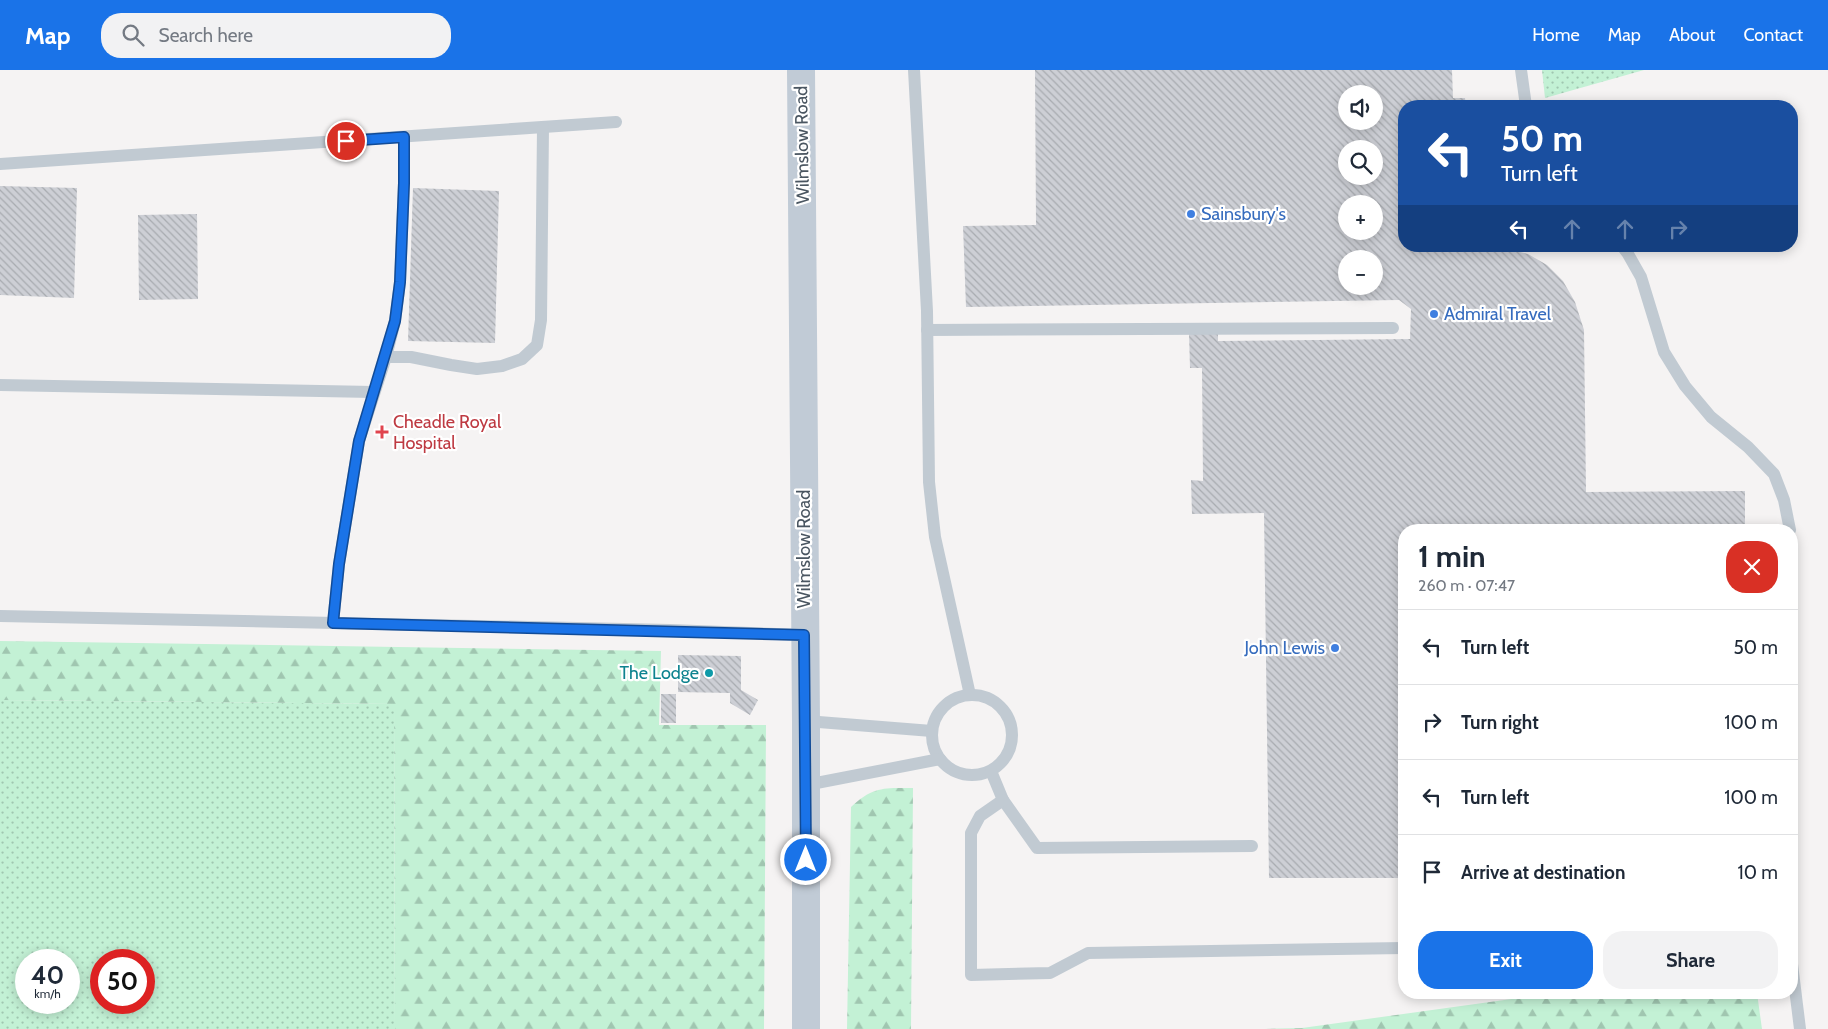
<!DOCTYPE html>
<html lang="en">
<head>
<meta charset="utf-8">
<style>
	body { margin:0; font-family:Cabin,sans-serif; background:#f2f2f3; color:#1f2937; height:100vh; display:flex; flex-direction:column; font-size:19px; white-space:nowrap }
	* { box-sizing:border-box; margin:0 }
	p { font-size:16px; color:#747a83 }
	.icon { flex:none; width:28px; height:28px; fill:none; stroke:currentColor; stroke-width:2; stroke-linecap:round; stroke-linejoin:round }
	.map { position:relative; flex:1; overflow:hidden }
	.details { position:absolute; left:1398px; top:454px; width:400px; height:475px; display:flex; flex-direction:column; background:#fff; border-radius:20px; box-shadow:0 2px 12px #0003 }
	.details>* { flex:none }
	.hud { position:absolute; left:1398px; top:30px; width:400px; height:152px; border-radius:20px; box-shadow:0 2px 12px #0003; background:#1a4fa0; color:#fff; overflow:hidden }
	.controls { position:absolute; left:1338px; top:15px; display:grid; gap:10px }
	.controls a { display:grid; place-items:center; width:45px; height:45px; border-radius:50%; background:#fff; box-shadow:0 2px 12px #0003; font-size:25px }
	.speed { position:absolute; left:15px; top:879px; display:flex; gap:10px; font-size:25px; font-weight:700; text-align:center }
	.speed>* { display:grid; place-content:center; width:65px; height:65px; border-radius:50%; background:#fff; box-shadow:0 2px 12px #0003; line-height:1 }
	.speed small { font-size:12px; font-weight:400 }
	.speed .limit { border:8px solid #d22; background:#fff; color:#111 }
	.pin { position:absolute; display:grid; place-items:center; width:42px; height:42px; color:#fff; margin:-21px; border:2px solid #fff; border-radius:50%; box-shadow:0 1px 5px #0007 }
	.me { position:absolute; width:55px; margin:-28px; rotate:0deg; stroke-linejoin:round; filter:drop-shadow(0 0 4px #0008) }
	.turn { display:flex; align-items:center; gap:18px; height:105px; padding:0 20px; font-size:22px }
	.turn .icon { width:65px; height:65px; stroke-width:2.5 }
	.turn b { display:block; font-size:35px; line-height:42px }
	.lanes { display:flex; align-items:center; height:48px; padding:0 20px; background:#0003; justify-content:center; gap:25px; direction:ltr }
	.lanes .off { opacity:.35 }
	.round { display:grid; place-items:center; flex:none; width:52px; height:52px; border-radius:20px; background:#f2f2f3 }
	.overview { display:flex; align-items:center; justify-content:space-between; height:85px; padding:0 20px }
	h1 { font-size:30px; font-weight:700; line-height:38px }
	.action { display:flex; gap:10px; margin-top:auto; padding:10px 20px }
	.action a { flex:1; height:58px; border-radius:20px; background:#1a73e8; color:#fff; font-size:20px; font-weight:700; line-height:58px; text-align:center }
	.action a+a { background:#f2f2f3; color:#1f2937 }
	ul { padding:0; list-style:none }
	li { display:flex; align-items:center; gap:15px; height:75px; padding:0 20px; border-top:1px solid #e0e1e3 }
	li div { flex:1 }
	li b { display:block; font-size:19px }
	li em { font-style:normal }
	header { display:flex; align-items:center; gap:30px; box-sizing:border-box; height:70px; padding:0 25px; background:#1a73e8; color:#fff }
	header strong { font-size:24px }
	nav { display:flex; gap:28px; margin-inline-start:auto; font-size:18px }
	.search { width:350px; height:45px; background:#f2f2f3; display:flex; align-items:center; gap:12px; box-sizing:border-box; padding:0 18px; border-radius:20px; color:#747a83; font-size:19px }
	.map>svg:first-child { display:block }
	.grass { fill:url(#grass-dots); fill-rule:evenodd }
	.forest { fill:url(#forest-firs) }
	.building { fill:url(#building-back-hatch); fill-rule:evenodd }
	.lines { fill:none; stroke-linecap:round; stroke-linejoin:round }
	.service { stroke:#c1cad2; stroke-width:12 }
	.secondary { stroke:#c1cbd6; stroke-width:28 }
	.route-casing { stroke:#114b97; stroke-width:12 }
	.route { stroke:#1a73e8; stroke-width:9 }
	.shop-dot { fill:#3f7fe0; stroke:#fff; stroke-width:2 }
	.health-dot { fill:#e0444e; stroke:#fff; stroke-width:2 }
	.culture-dot { fill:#0f9aa8; stroke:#fff; stroke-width:2 }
	.labels { text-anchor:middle; stroke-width:4.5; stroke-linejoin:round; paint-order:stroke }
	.street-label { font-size:18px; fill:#4a5661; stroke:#fff }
	.shop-label { font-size:18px; fill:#366cbe; stroke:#fff; text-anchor:start }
	.health-label { font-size:18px; fill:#be3a42; stroke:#fff; text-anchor:start }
	.culture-label { font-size:18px; fill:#0d838f; stroke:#fff; text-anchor:end }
</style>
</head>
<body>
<header>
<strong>Map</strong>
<div class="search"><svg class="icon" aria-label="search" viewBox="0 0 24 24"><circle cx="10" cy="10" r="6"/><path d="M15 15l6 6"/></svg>Search here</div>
<nav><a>Home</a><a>Map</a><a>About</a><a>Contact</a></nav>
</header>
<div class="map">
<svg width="1828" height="959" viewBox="0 0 1828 959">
	<defs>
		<pattern id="grass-dots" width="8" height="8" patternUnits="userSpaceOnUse" patternTransform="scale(1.25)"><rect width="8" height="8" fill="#c3f1d5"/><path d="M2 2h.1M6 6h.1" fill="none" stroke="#a0c6b0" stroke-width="1.8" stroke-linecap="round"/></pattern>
		<pattern id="forest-firs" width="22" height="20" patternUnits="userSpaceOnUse" patternTransform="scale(1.25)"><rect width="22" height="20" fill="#c3f1d5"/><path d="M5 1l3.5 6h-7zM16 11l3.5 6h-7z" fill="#a0c6b0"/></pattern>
		<pattern id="building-back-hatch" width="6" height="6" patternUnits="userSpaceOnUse" patternTransform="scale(1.25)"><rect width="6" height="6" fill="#cdcfd5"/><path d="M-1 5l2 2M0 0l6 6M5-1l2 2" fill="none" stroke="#a8abb0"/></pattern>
	</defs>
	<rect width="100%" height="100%" fill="#f5f3f3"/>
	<g class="grass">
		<polygon points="1542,0 1644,0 1545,28"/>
		<path d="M0 630 394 634 395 959H0ZM26 890H69V932H26ZM101 890H144V932H101Z"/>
	</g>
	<g class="forest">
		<polygon points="0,571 661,581 659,655 766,655 764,959 395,959 394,634 0,630"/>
		<path d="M913 718 911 959H847L851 737C873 716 885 718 913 718Z"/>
		<polygon points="1555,923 1757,923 1762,959 1264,959 1302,958"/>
	</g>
	<g class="building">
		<path d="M1035 0H1452L1453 28H1465L1466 36H1404V176H1492L1508 179 1528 184 1547 195 1563 211 1575 232 1584 260 1586 422 1745 421V460H1404V808H1269L1264 443 1192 444 1191 410 1203 411 1202 298H1190L1189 264H1218V271L1410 269 1411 239 1399 230 966 237 963 156 1036 155ZM1346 24H1374V51H1346ZM1346 79H1374V106H1346ZM1346 134H1374V161H1346ZM1346 189H1374V216H1346Z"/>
		<polygon points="0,116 77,118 74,228 0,225"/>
		<polygon points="413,118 499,121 495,273 408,271"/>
		<polygon points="197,144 198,229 139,230 138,145"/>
		<polygon points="678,585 741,586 741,620 758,630 750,645 730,633 730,623 678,622"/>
		<rect x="661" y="624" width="15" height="29"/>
	</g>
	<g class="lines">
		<g class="service">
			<polyline points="914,0 927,241 929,412 935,467 970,625"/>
			<polyline points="1521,0 1526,36"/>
			<polyline points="0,94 616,52"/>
			<polyline points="1622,176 1628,184 1641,207 1664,282 1685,316 1711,347 1748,377 1774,404 1784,430 1790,460"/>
			<polyline points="927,260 1393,258"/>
			<polyline points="386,287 411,287 451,295 477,299 502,296 522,289 537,275 541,250 543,57"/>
			<polyline points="0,315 373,322"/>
			<polyline points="1791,495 1791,751"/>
			<polyline points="0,546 670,560 805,565"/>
			<polyline points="333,553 339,494 359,371 386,287 395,251 400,212 404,113 404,67"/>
			<circle cx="972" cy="665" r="40"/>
			<polyline points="806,651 932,661"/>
			<polyline points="991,701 1003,730 1037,778 1252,776"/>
			<polyline points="806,715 940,689"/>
			<polyline points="1003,730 980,746 971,763 971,905 1050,903 1088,883 1404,878"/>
			<polyline points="1791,886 1800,959"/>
		</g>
		<polyline class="secondary" points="801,0 806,651 806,959"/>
	</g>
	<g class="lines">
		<g class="route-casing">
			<polyline id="route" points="346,71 404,67 404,113 400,212 395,251 359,371 339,494 333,553 804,565 806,790"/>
		</g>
		<use href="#route" class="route"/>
	</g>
	<g class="shop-dot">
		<circle cx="1191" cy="144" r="5"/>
		<circle cx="1434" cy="244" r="5"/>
		<circle cx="1335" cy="578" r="5"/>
	</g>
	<path class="health-dot" d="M379.5 354.5h5v5h5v5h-5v5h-5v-5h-5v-5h5z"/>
	<circle class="culture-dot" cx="709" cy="603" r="5"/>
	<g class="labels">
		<g class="street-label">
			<text transform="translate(802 75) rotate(-91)" y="6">Wilmslow Road</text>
			<text transform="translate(804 479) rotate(-90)" y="6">Wilmslow Road</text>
		</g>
		<g class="shop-label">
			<text x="1201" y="150">Sainsbury's</text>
			<text x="1444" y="250">Admiral Travel</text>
			<text x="1325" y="584" text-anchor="end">John Lewis</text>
		</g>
		<g class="health-label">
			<text x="393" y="358">Cheadle Royal<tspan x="393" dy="21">Hospital</tspan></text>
		</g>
		<g class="culture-label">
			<text x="699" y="609">The Lodge</text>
		</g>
	</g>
</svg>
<div class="controls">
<a><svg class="icon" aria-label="sound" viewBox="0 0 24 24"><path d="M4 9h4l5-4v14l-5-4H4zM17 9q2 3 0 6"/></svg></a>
<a><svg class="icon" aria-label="search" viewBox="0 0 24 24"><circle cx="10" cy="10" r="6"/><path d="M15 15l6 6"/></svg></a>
<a>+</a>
<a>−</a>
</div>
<div class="speed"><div>40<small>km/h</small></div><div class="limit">50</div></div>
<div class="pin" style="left:346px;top:71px;background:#d93025"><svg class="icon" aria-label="arrive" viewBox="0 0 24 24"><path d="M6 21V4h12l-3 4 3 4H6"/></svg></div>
<svg class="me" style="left:806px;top:790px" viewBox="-20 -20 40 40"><circle r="17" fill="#1a73e8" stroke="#fff" stroke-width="3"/><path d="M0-11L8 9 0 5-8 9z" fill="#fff"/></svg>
<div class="hud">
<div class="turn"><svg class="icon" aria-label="left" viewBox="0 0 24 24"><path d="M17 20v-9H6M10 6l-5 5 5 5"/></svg><div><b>50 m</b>Turn left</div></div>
<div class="lanes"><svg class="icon" aria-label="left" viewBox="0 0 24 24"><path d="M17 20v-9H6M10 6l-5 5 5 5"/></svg><svg class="icon off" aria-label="ahead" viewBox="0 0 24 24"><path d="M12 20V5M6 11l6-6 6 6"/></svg><svg class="icon off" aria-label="ahead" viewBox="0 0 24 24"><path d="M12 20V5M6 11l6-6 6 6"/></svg><svg class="icon off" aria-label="right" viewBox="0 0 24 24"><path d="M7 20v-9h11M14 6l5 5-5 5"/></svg></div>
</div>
<section class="details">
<div class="overview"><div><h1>1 min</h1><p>260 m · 07:47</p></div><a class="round" style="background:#d93025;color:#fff"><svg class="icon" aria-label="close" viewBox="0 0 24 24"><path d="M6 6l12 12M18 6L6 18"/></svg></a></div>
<ul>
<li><svg class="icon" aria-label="left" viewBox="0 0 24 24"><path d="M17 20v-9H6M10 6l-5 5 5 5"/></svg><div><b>Turn left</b></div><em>50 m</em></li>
<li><svg class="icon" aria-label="right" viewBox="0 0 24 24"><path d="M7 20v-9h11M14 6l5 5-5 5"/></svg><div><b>Turn right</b></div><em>100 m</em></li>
<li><svg class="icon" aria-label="left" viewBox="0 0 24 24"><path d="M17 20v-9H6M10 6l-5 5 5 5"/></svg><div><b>Turn left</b></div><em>100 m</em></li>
<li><svg class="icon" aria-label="arrive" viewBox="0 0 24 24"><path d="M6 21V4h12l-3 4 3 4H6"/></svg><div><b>Arrive at destination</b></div><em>10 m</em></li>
</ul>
<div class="action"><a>Exit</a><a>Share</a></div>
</section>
</div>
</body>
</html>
